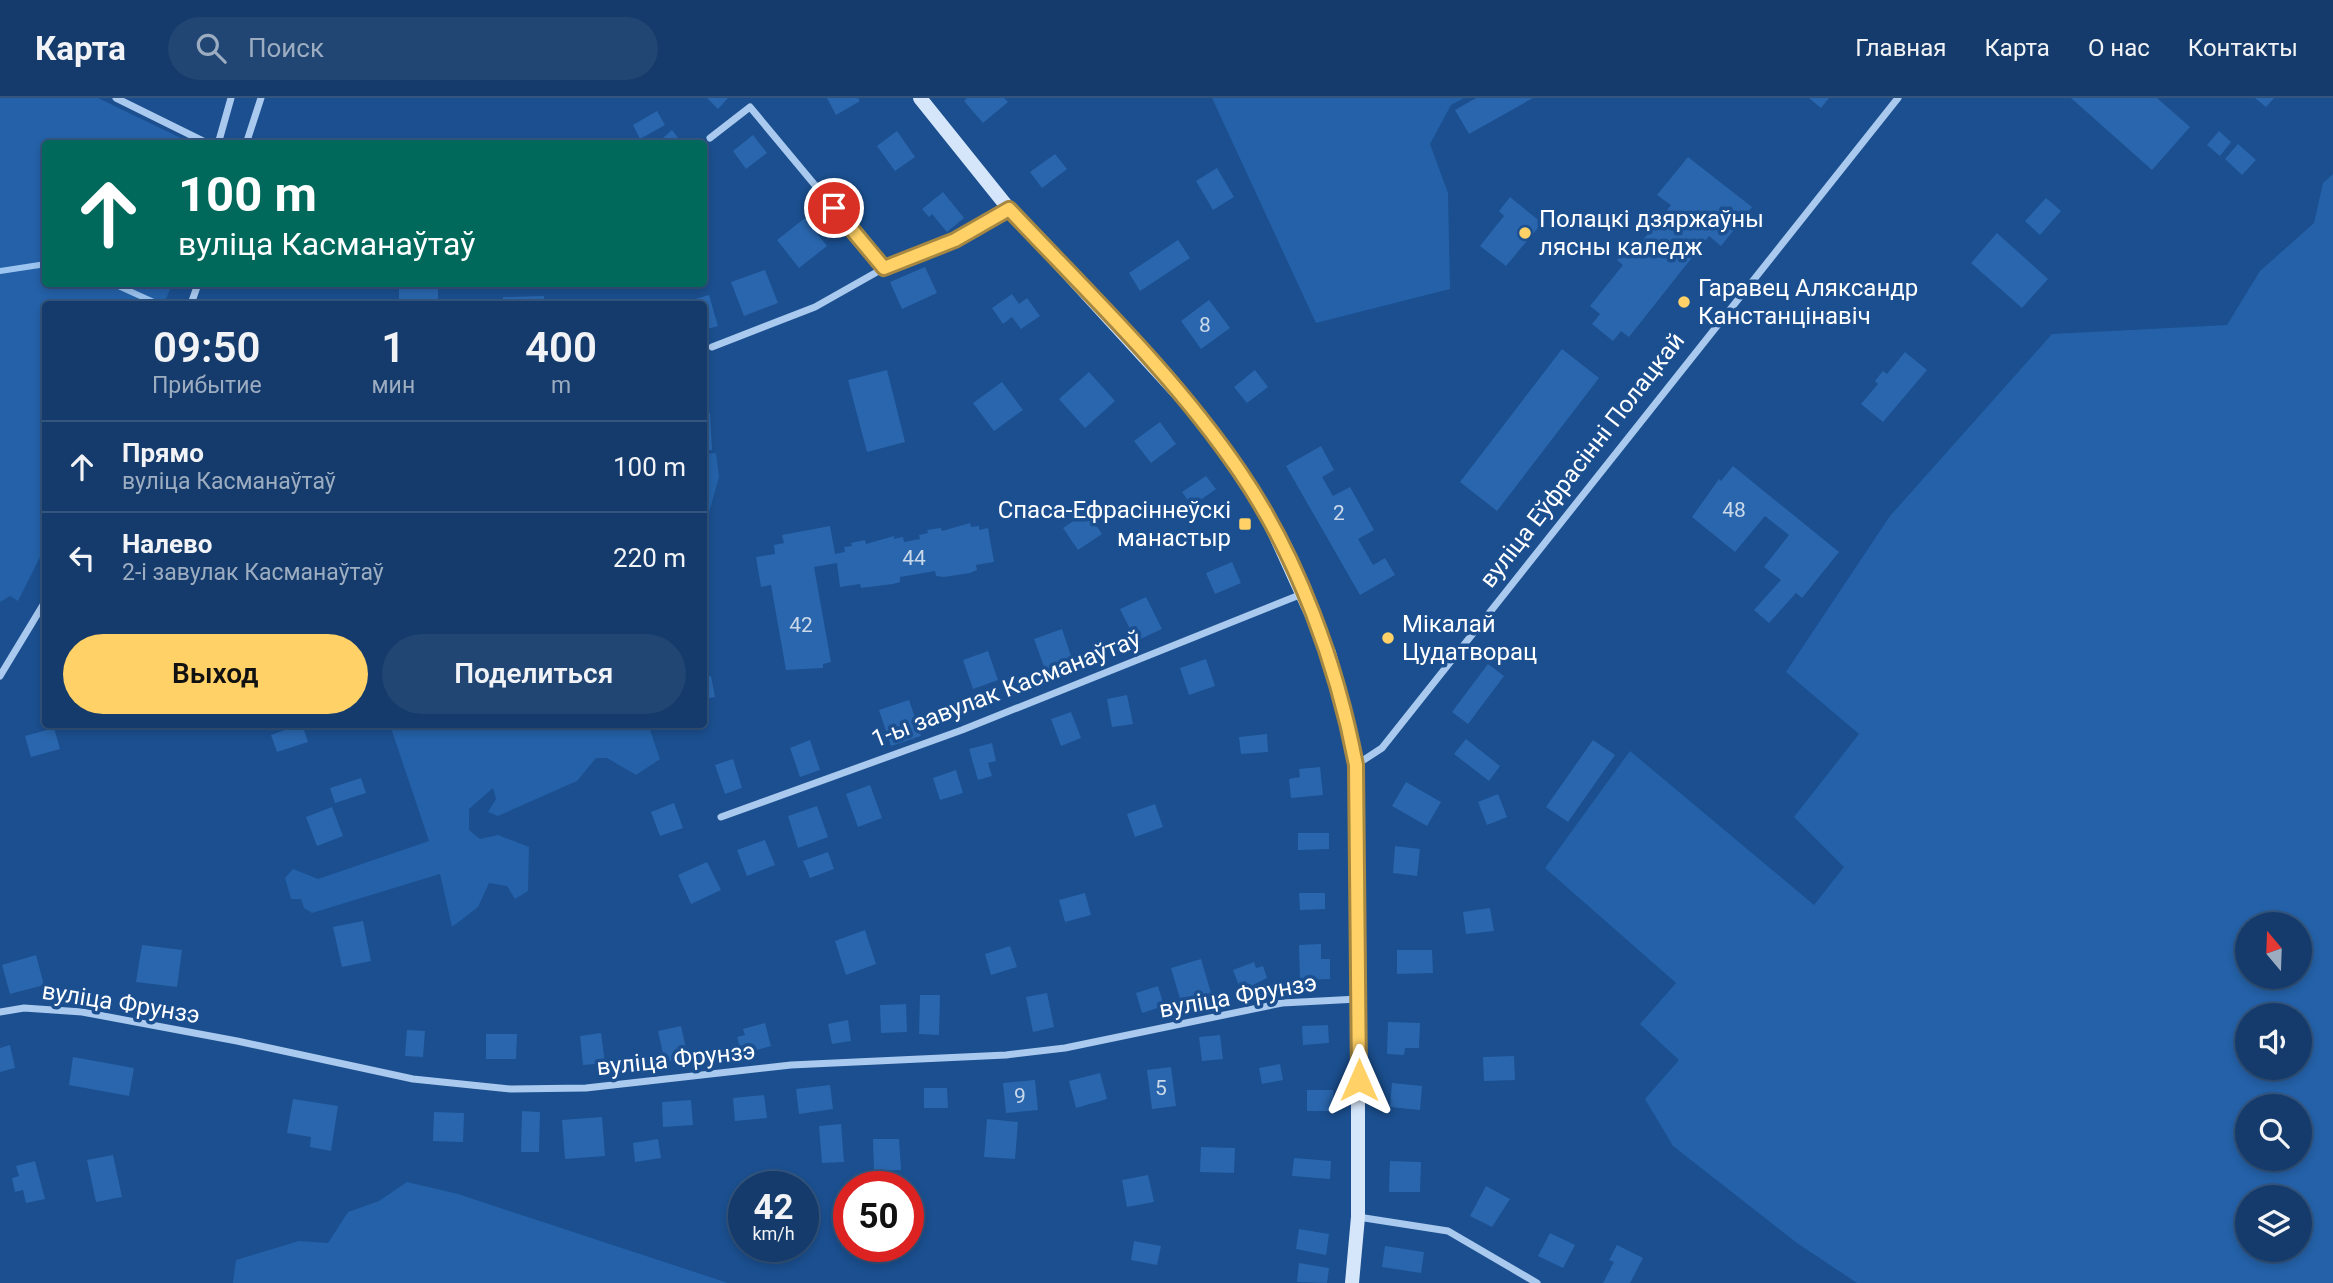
<!DOCTYPE html>
<html lang="ru">
<head>
<meta charset="utf-8">
<style>
	body { margin:0; font-family:Roboto,sans-serif; background:#214673; color:#f1f3f6; height:100vh; display:flex; flex-direction:column; font-size:26px; white-space:nowrap }
	* { box-sizing:border-box; margin:0 }
	p { font-size:23px; color:#9dadc1 }
	.icon { flex:none; width:38px; height:38px; fill:none; stroke:currentColor; stroke-width:2; stroke-linecap:round; stroke-linejoin:round }
	.map { position:relative; flex:1; overflow:hidden }
	.side { position:absolute; left:42px; top:203px; width:665px; height:427px; display:flex; flex-direction:column; background:#143b6b; border-radius:7px; box-shadow:0 4px 10px #0003,0 0 0 2px #33557e }
	.side>* { flex:none }
	.hud { position:absolute; left:42px; top:42px; width:665px; height:147px; border-radius:7px; box-shadow:0 4px 10px #0003,0 0 0 2px #33557e; background:#00695c; color:#fff; overflow:hidden }
	.needle { width:46px; rotate:341deg }
	.controls { position:absolute; left:2235px; top:814px; display:grid; gap:14px }
	.controls a { display:grid; place-items:center; width:77px; height:77px; border-radius:50%; background:#143b6b; box-shadow:0 4px 10px #0003,0 0 0 2px #33557e; font-size:35px }
	.speed { position:absolute; left:728px; top:1073px; display:flex; gap:14px; font-size:35px; font-weight:700; text-align:center }
	.speed>* { display:grid; place-content:center; width:91px; height:91px; border-radius:50%; background:#143b6b; box-shadow:0 4px 10px #0003,0 0 0 2px #33557e; line-height:1 }
	.speed small { font-size:18px; font-weight:400 }
	.speed .limit { border:10px solid #d22; background:#fff; color:#111 }
	.pin { position:absolute; display:grid; place-items:center; width:60px; height:60px; color:#fff; margin:-30px; border:4px solid #fff; border-radius:50%; box-shadow:0 2px 7px #0007 }
	.me { position:absolute; width:77px; margin:-38px; rotate:0deg; stroke-linejoin:round; filter:drop-shadow(0 0 5px #0008) }
	.turn { display:flex; align-items:center; gap:24px; height:147px; padding:0 21px; font-size:32px }
	.turn .icon { width:91px; height:91px; stroke-width:2.5 }
	.turn b { display:block; font-size:49px; line-height:60px }
	.eta { display:flex; justify-content:space-evenly; align-items:center; height:119px; text-align:center }
	.eta b { font-size:42px; font-weight:600; line-height:49px }
	.cta { display:flex; gap:14px; margin-top:auto; padding:14px 21px }
	.cta a { flex:1; height:80px; border-radius:42px; background:#ffd166; color:#111; font-size:28px; font-weight:600; line-height:80px; text-align:center }
	.cta a+a { background:#214673; color:#f1f3f6 }
	ul { padding:0; list-style:none }
	li { display:flex; align-items:center; gap:21px; height:91px; padding:0 21px; border-top:2px solid #33557e }
	li div { flex:1 }
	li b { display:block; font-size:26px }
	li em { font-style:normal }
	header { display:flex; align-items:center; gap:42px; box-sizing:border-box; height:98px; padding:0 35px; background:#143b6b; border-bottom:2px solid #33557e }
	header strong { font-size:33px }
	nav { display:flex; gap:38px; margin-inline-start:auto; font-size:24px }
	.search { width:490px; height:63px; background:#214673; display:flex; align-items:center; gap:18px; box-sizing:border-box; padding:0 24px; border-radius:38px; color:#9dadc1; font-size:26px }
	.map>svg:first-child { display:block }
	.green { fill:#2461a8; fill-rule:evenodd }
	.lines { fill:none; stroke-linecap:round; stroke-linejoin:round }
	.stream { stroke:#9cc4f0; stroke-width:6 }
	.building { fill:#2a66ad }
	.street { stroke:#a9c9ee; stroke-width:7 }
	.secondary { stroke:#d6e6fa; stroke-width:14 }
	.route-casing { stroke:#a68842; stroke-width:18 }
	.route { stroke:#ffd166; stroke-width:12 }
	.poi-dot { fill:#ffd166; stroke:#1b4f8f; stroke-width:2.5 }
	.labels { text-anchor:middle; stroke-width:7; stroke-linejoin:round; paint-order:stroke }
	.number-label { font-size:21px; fill:#cad9ea }
	.poi-label { font-size:24px; fill:#fff; stroke:#1b4f8f; text-anchor:start }
	.street-label { font-size:24px; fill:#fff; stroke:#1b4f8f }
</style>
</head>
<body>
<header>
<strong>Карта</strong>
<div class="search"><svg class="icon" aria-label="search" viewBox="0 0 24 24"><circle cx="10" cy="10" r="6"/><path d="M15 15l6 6"/></svg>Поиск</div>
<nav><a>Главная</a><a>Карта</a><a>О нас</a><a>Контакты</a></nav>
</header>
<div class="map">
<svg width="2333" height="1185" viewBox="0 0 2333 1185">
	<rect width="100%" height="100%" fill="#1b4f8f"/>
	<g class="green">
		<polygon points="0,0 98,0 191,45 46,46 46,186 172,186 164,206 46,206 45,449 18,503 10,498 0,504"/>
		<polygon points="1212,0 1464,0 1451,7 1430,46 1448,95 1450,191 1316,225"/>
		<path d="M2333 76V1185H1857L1797 1145 1673 1048 1645 1001 1679 962 1640 926 1676 885 1545 770 1630 653 1814 807 1844 769 1794 719 1859 636 1786 574 1890 418 2052 236 2227 227 2260 173 2314 125 2323 85ZM2247 826H2300V878H2247ZM2247 917H2300V970H2247ZM2247 1008H2300V1060H2247ZM2300 1099V1152H2247V1099Z"/>
		<polygon points="716,355 719,379 704,432 704,356"/>
		<polygon points="642,627 650,632 660,661 636,677 607,660 596,660 577,683 498,718 488,714 496,701 493,690 469,711 469,732 480,741 498,737 529,749 528,793 515,801 507,788 489,785 478,809 452,829 440,776 312,815 304,810 301,801 291,801 285,780 293,771 318,781 429,743 390,627"/>
		<polygon points="407,1084 458,1096 728,1185 233,1185 236,1162 299,1143 328,1145 348,1114 379,1103"/>
	</g>
	<g class="lines">
		<g class="stream">
			<polyline points="0,173 46,166"/>
			<polyline points="114,186 158,206"/>
		</g>
	</g>
	<g class="building">
		<polygon points="707,0 728,0 718,11"/>
		<polygon points="827,0 858,0 860,3 836,17"/>
		<polygon points="967,0 1004,0 1008,4 983,25 964,3"/>
		<polygon points="1476,0 1533,0 1469,36 1455,12"/>
		<polygon points="1809,0 1829,0 1821,10"/>
		<polygon points="2071,0 2157,0 2190,29 2152,72"/>
		<polygon points="2255,0 2274,0 2266,9"/>
		<polygon points="657,13 665,27 640,41 633,27"/>
		<polygon points="672,32 683,46 656,46"/>
		<polygon points="897,33 915,59 895,73 877,48"/>
		<polygon points="2219,33 2231,44 2220,58 2207,47"/>
		<polygon points="753,37 767,55 746,71 733,53"/>
		<polygon points="2238,46 2256,62 2242,77 2225,61"/>
		<polygon points="1055,56 1067,71 1042,90 1030,74"/>
		<polygon points="1688,59 1752,109 1721,148 1709,138 1629,239 1621,233 1613,243 1592,226 1600,216 1590,208 1623,167 1617,162 1633,142 1639,147 1671,107 1657,97"/>
		<polygon points="1217,70 1234,99 1213,112 1196,83"/>
		<polygon points="943,94 964,120 947,134 932,116 929,119 922,111"/>
		<polygon points="1510,99 1542,125 1506,168 1480,148 1504,118 1499,113"/>
		<polygon points="2046,100 2061,113 2040,137 2025,123"/>
		<polygon points="805,120 827,148 799,170 777,142"/>
		<polygon points="1997,135 2048,181 2022,210 1971,165"/>
		<polygon points="1178,142 1190,160 1140,193 1129,175"/>
		<polygon points="925,169 937,195 902,211 890,184"/>
		<polygon points="765,172 778,205 744,218 731,184"/>
		<rect x="399" y="186" width="39" height="20"/>
		<polygon points="1012,196 1019,206 1027,200 1040,218 1021,231 1012,219 1003,226 992,210"/>
		<polygon points="709,197 718,228 704,232 704,206 678,206"/>
		<polygon points="544,198 544,206 503,206 503,199"/>
		<polygon points="1209,202 1230,230 1201,251 1181,223"/>
		<polygon points="1562,251 1599,280 1497,413 1460,384"/>
		<polygon points="1905,254 1927,272 1883,324 1861,306 1878,286 1875,283 1883,273 1887,276"/>
		<polygon points="887,272 905,344 867,354 848,282"/>
		<polygon points="1255,272 1268,289 1247,305 1234,289"/>
		<polygon points="1089,274 1115,303 1085,330 1059,301"/>
		<polygon points="1002,284 1023,312 994,333 973,305"/>
		<polygon points="704,315 710,315 712,352 704,353"/>
		<polygon points="1160,324 1176,346 1151,365 1134,343"/>
		<polygon points="1321,348 1334,372 1322,379 1333,398 1350,389 1374,432 1358,441 1373,467 1385,460 1395,477 1360,497 1286,368"/>
		<polygon points="1733,368 1839,454 1802,500 1796,495 1769,525 1754,512 1781,482 1764,469 1789,437 1765,418 1735,454 1692,419 1719,381 1721,383"/>
		<polygon points="1206,378 1216,391 1192,408 1182,394"/>
		<polygon points="1087,414 1102,436 1078,452 1063,430"/>
		<polygon points="970,425 971,429 979,428 979,432 988,430 994,464 976,467 977,472 970,475 944,479 936,478 935,473 900,479 900,484 893,486 861,490 860,486 840,489 837,465 814,469 831,564 823,566 823,570 786,572 771,487 761,489 756,459 775,456 774,447 784,445 782,437 830,428 835,456 845,454 844,449 852,448 851,445 865,442 866,446 894,438 894,441 903,439 904,444 920,441 919,437 928,435 927,432 941,430 942,433"/>
		<polygon points="1232,464 1241,485 1215,496 1206,475"/>
		<polygon points="1146,499 1162,531 1136,543 1120,511"/>
		<polygon points="1062,531 1074,567 1047,577 1034,541"/>
		<polygon points="988,553 998,582 973,591 963,562"/>
		<polygon points="1206,561 1215,588 1189,597 1180,570"/>
		<polygon points="1488,566 1504,578 1468,626 1452,614"/>
		<polygon points="711,578 715,599 704,601 704,579"/>
		<polygon points="1127,597 1133,626 1112,629 1107,601"/>
		<polygon points="909,602 921,638 891,648 879,612"/>
		<polygon points="1071,614 1081,640 1061,648 1051,621"/>
		<polygon points="302,626 308,644 277,654 271,637"/>
		<polygon points="54,630 60,651 31,659 25,638"/>
		<polygon points="1267,636 1268,654 1241,656 1239,639"/>
		<polygon points="1466,641 1500,668 1489,683 1454,656"/>
		<polygon points="810,642 820,672 800,679 790,650"/>
		<polygon points="1593,642 1615,657 1568,724 1546,709"/>
		<polygon points="992,645 996,663 988,665 992,678 978,682 969,651"/>
		<polygon points="733,661 742,690 725,696 715,667"/>
		<polygon points="1320,669 1323,697 1291,700 1289,681 1300,679 1299,671"/>
		<polygon points="956,672 963,695 940,702 933,680"/>
		<polygon points="361,680 366,695 335,705 330,690"/>
		<polygon points="1406,684 1441,704 1427,728 1392,708"/>
		<polygon points="870,687 882,720 858,729 846,696"/>
		<polygon points="1498,696 1507,719 1487,727 1478,704"/>
		<polygon points="674,705 683,730 660,738 651,714"/>
		<polygon points="1155,706 1163,729 1135,739 1127,716"/>
		<polygon points="817,708 828,739 798,750 788,718"/>
		<polygon points="332,709 343,738 317,748 306,719"/>
		<polygon points="1298,735 1329,735 1329,751 1298,752"/>
		<polygon points="765,742 775,767 747,778 737,752"/>
		<polygon points="1395,748 1420,751 1417,778 1393,775"/>
		<polygon points="828,754 834,771 810,780 803,763"/>
		<polygon points="707,764 721,792 691,806 678,777"/>
		<polygon points="1085,795 1091,817 1065,824 1059,802"/>
		<polygon points="1299,795 1325,795 1325,811 1300,812"/>
		<polygon points="1490,810 1494,833 1466,836 1463,814"/>
		<polygon points="363,823 371,863 342,869 333,829"/>
		<polygon points="865,832 876,866 846,877 835,843"/>
		<polygon points="1321,846 1321,861 1330,861 1330,881 1300,882 1299,847"/>
		<polygon points="142,847 182,852 177,889 136,884"/>
		<polygon points="1010,848 1017,869 991,877 985,856"/>
		<polygon points="1397,852 1432,852 1433,875 1397,876"/>
		<polygon points="36,857 44,887 10,896 2,867"/>
		<polygon points="1201,861 1213,902 1183,911 1171,870"/>
		<polygon points="1254,864 1256,870 1263,868 1267,880 1241,893 1233,872"/>
		<polygon points="1158,888 1164,908 1142,915 1136,895"/>
		<polygon points="1047,895 1054,929 1033,934 1026,899"/>
		<polygon points="920,897 940,897 939,937 919,936"/>
		<polygon points="906,906 907,934 881,935 880,907"/>
		<polygon points="848,922 851,943 832,946 828,926"/>
		<polygon points="1388,924 1420,925 1419,950 1405,950 1404,957 1387,956"/>
		<polygon points="765,925 771,948 742,956 737,939 745,937 743,931"/>
		<polygon points="1328,927 1329,945 1303,947 1302,928"/>
		<polygon points="681,928 688,959 665,964 658,933"/>
		<polygon points="407,932 425,933 423,959 405,958"/>
		<polygon points="601,935 605,965 583,967 580,938"/>
		<polygon points="486,936 517,936 516,961 486,961"/>
		<polygon points="1220,937 1223,961 1202,963 1199,939"/>
		<polygon points="10,947 15,970 0,974 0,950"/>
		<polygon points="1514,958 1515,982 1484,983 1483,959"/>
		<polygon points="73,959 134,970 129,998 69,987"/>
		<polygon points="1280,966 1283,982 1262,986 1259,970"/>
		<polygon points="1171,969 1176,1008 1152,1011 1147,972"/>
		<polygon points="1100,975 1107,1001 1076,1010 1069,983"/>
		<polygon points="1035,982 1038,1012 1006,1015 1003,985"/>
		<polygon points="1392,985 1422,988 1420,1012 1390,1009"/>
		<polygon points="830,987 833,1011 799,1016 796,991"/>
		<polygon points="924,990 947,990 948,1010 924,1010"/>
		<polygon points="1307,992 1333,992 1334,1013 1307,1013"/>
		<polygon points="764,997 767,1020 735,1023 733,1000"/>
		<polygon points="293,1001 338,1008 331,1053 310,1049 311,1039 287,1035"/>
		<polygon points="691,1002 693,1027 663,1029 662,1004"/>
		<polygon points="522,1013 540,1014 539,1054 521,1054"/>
		<polygon points="434,1014 464,1015 463,1044 433,1043"/>
		<polygon points="602,1019 605,1058 565,1061 562,1022"/>
		<polygon points="987,1021 1018,1024 1015,1061 984,1059"/>
		<polygon points="841,1026 844,1064 822,1065 819,1028"/>
		<polygon points="658,1041 661,1060 635,1064 633,1045"/>
		<polygon points="873,1041 899,1041 901,1072 874,1073"/>
		<polygon points="1201,1049 1235,1050 1234,1075 1200,1074"/>
		<polygon points="113,1057 122,1099 96,1104 87,1062"/>
		<polygon points="1294,1060 1331,1063 1330,1081 1292,1078"/>
		<polygon points="35,1063 45,1101 26,1105 23,1092 15,1094 12,1080 19,1078 16,1068"/>
		<polygon points="1390,1063 1421,1064 1420,1094 1389,1094"/>
		<polygon points="1148,1077 1154,1104 1127,1109 1122,1082"/>
		<polygon points="1486,1088 1510,1101 1492,1129 1470,1118"/>
		<polygon points="1299,1131 1329,1136 1326,1157 1296,1151"/>
		<polygon points="1550,1135 1575,1147 1563,1170 1538,1158"/>
		<polygon points="1134,1143 1161,1148 1157,1167 1131,1162"/>
		<polygon points="1617,1147 1643,1160 1630,1185 1603,1185 1614,1164 1609,1162"/>
		<polygon points="1385,1148 1424,1154 1421,1175 1382,1169"/>
		<polygon points="1299,1165 1329,1170 1327,1185 1297,1184"/>
	</g>
	<g class="lines">
		<g class="street">
			<polyline points="116,0 209,46"/>
			<polyline points="710,40 750,9 884,170"/>
			<polyline points="218,46 231,0"/>
			<polyline points="246,46 261,0"/>
			<polyline points="191,206 198,186"/>
			<polyline points="712,249 815,209 884,170 955,142 1009,111"/>
			<polyline points="0,578 46,502"/>
			<polyline points="1356,667 1382,650 1898,0"/>
			<polyline points="721,719 962,632 1302,496"/>
			<polyline points="0,914 24,910 82,914 237,943 413,981 511,991 586,990 791,967 1006,957 1065,950 1282,905 1358,901"/>
			<polyline points="1358,1119 1448,1133 1537,1185"/>
		</g>
		<polyline class="secondary" points="920,0 1009,111 1206,326 1265,414 1329,555 1347,620 1356,667 1358,724 1358,1119 1352,1185"/>
	</g>
	<g class="lines">
		<g class="route-casing">
			<path id="route" d="M834 110 884 170 955 142 1009 111C1088 195 1175 278 1240 374 1298 459 1337 567 1356 667L1359 982"/>
		</g>
		<use href="#route" class="route"/>
	</g>
	<g class="poi-dot">
		<circle cx="1525" cy="135" r="7"/>
		<circle cx="1684" cy="204" r="7"/>
		<rect x="1238" y="419" width="14" height="14" rx="3.5"/>
		<circle cx="1388" cy="540" r="7"/>
	</g>
	<g class="labels">
		<g class="number-label">
			<text x="1205" y="234">8</text>
			<text x="1734" y="419">48</text>
			<text x="1339" y="422">2</text>
			<text x="914" y="467">44</text>
			<text x="801" y="534">42</text>
			<text x="1161" y="997">5</text>
			<text x="1020" y="1005">9</text>
		</g>
		<g class="poi-label">
			<text x="1539" y="129">Полацкі дзяржаўны<tspan x="1539" dy="28">лясны каледж</tspan></text>
			<text x="1698" y="198">Гаравец Аляксандр<tspan x="1698" dy="28">Канстанцінавіч</tspan></text>
			<text x="1231" y="420" text-anchor="end">Спаса-Ефрасіннеўскі<tspan x="1231" dy="28">манастыр</tspan></text>
			<text x="1402" y="534">Мікалай<tspan x="1402" dy="28">Цудатворац</tspan></text>
		</g>
		<g class="street-label">
			<text transform="translate(1582 362) rotate(-52)" y="8">вуліца Еўфрасінні Полацкай</text>
			<text transform="translate(1006 591) rotate(-21)" y="8">1-ы завулак Касманаўтаў</text>
			<text transform="translate(1238 898) rotate(-10)" y="8">вуліца Фрунзэ</text>
			<text transform="translate(121 905) rotate(9)" y="8">вуліца Фрунзэ</text>
			<text transform="translate(676 961) rotate(-6)" y="8">вуліца Фрунзэ</text>
		</g>
	</g>
</svg>
<div class="controls">
<a><svg class="needle" viewBox="-14 -14 28 28"><path d="M0-13l5 13h-10z" fill="#e53935"/><path d="M0 13l5-13h-10z" fill="#9dadc1"/></svg></a>
<a><svg class="icon" aria-label="sound" viewBox="0 0 24 24"><path d="M4 9h4l5-4v14l-5-4H4zM17 9q2 3 0 6"/></svg></a>
<a><svg class="icon" aria-label="search" viewBox="0 0 24 24"><circle cx="10" cy="10" r="6"/><path d="M15 15l6 6"/></svg></a>
<a><svg class="icon" aria-label="layers" viewBox="0 0 24 24"><path d="M12 4l9 5-9 5-9-5zM3 14l9 5 9-5"/></svg></a>
</div>
<div class="speed"><div>42<small>km/h</small></div><div class="limit">50</div></div>
<div class="pin" style="left:834px;top:110px;background:#d93025"><svg class="icon" aria-label="arrive" viewBox="0 0 24 24"><path d="M6 21V4h12l-3 4 3 4H6"/></svg></div>
<svg class="me" style="left:1359px;top:982px" viewBox="-20 -20 40 40"><path d="M0-17L14 15 0 8-14 15z" fill="#ffd166" stroke="#fff" stroke-width="4"/></svg>
<div class="hud">
<div class="turn"><svg class="icon" aria-label="ahead" viewBox="0 0 24 24"><path d="M12 20V5M6 11l6-6 6 6"/></svg><div><b>100 m</b>вуліца Касманаўтаў</div></div>
</div>
<section class="side">
<div class="eta">
<div><b>09:50</b><p>Прибытие</p></div>
<div><b>1</b><p>мин</p></div>
<div><b>400</b><p>m</p></div>
</div>
<ul>
<li><svg class="icon" aria-label="ahead" viewBox="0 0 24 24"><path d="M12 20V5M6 11l6-6 6 6"/></svg><div><b>Прямо</b><p>вуліца Касманаўтаў</p></div><em>100 m</em></li>
<li><svg class="icon" aria-label="left" viewBox="0 0 24 24"><path d="M17 20v-9H6M10 6l-5 5 5 5"/></svg><div><b>Налево</b><p>2-і завулак Касманаўтаў</p></div><em>220 m</em></li>
</ul>
<div class="cta"><a>Выход</a><a>Поделиться</a></div>
</section>
</div>
</body>
</html>
